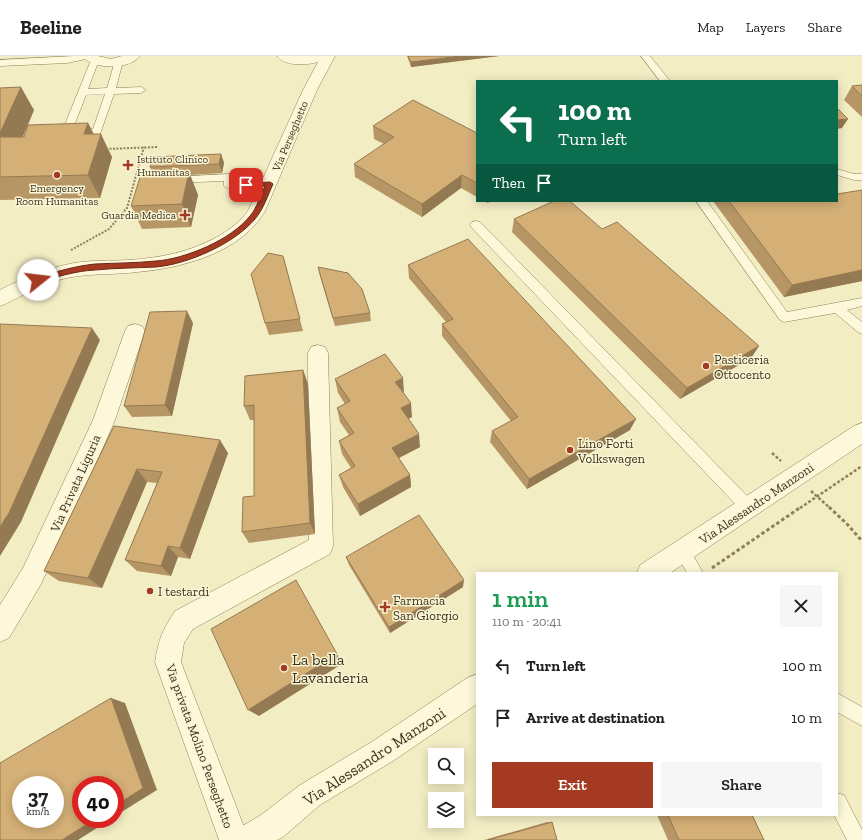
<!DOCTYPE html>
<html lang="en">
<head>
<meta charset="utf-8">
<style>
	body { margin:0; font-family:"Zilla Slab",serif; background:#f6f6f6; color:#202124; height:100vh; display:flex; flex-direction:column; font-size:15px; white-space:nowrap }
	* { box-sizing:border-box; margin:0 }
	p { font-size:13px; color:#757577 }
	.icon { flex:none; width:22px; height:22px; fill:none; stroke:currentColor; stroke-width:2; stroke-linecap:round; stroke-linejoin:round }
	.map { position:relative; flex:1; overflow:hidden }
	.details { position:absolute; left:476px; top:516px; width:362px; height:244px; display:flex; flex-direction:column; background:#fff; border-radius:0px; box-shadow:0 2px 10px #0003 }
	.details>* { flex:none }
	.banner { position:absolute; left:476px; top:24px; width:362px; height:122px; border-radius:0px; box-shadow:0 2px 10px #0003; background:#0b6e4f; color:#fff; overflow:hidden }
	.fabs { position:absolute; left:428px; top:692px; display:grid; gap:8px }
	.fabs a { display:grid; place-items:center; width:36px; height:36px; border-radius:0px; background:#fff; box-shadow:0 2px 10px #0003; font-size:20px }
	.speed { position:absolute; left:12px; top:720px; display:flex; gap:8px; font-size:20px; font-weight:700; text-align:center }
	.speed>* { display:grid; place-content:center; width:52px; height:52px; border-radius:50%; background:#fff; box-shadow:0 2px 10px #0003; line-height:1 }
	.speed small { font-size:10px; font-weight:400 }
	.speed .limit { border:6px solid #d22; background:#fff; color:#111 }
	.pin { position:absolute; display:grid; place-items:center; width:34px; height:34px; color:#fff; margin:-17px; border-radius:8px; box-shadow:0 2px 6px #0006 }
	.me { position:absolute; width:44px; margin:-22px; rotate:74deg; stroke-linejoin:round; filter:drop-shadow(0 0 3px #0008) }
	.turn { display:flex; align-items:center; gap:14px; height:84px; padding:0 16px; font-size:18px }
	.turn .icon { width:52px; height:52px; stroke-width:2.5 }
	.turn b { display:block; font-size:28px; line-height:34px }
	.then { display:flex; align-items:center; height:38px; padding:0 16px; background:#0003; gap:8px; font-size:15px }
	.round { display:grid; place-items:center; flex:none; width:42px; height:42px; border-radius:0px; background:#f6f6f6 }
	.overview { display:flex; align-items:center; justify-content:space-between; height:68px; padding:0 16px }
	h1 { font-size:24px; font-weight:600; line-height:30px; color:#1e9e55 }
	.button { display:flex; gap:8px; margin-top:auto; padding:8px 16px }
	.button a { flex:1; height:46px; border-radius:0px; background:#a53a22; color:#fff; font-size:16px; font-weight:600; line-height:46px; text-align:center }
	.button a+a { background:#f6f6f6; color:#202124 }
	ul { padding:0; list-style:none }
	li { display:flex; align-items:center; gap:12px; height:52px; padding:0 16px }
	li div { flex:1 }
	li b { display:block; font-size:15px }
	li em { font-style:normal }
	header { display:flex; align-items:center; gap:24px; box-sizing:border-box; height:56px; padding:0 20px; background:#fff; border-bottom:1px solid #e0e0e0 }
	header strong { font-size:19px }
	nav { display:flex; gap:22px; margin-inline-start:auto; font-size:14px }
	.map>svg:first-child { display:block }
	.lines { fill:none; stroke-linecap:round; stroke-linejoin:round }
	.service-casing { stroke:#8f8058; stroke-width:1 }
	.minor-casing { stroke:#8f8058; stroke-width:1 }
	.tertiary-casing { stroke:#8f8058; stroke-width:1 }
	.path-far2 { stroke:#8f8058; stroke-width:2; stroke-dasharray:2 1.5; stroke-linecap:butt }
	.path-far1 { stroke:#8f8058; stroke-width:2.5; stroke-dasharray:3 2; stroke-linecap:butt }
	.path { stroke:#8f8058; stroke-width:3; stroke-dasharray:3.5 2.5; stroke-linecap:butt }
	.service { fill:#fcf8d9; fill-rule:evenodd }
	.minor { fill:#fcf8d9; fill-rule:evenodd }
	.tertiary { fill:#fcf8d9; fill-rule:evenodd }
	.wall { fill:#b69665 }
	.shaded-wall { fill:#947a53 }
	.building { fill:#d4af76; stroke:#947a53; fill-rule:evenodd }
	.route { fill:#a53a22; stroke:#6b2616 }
	.poi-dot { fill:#a53a22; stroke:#f9f5d5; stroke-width:1.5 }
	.labels { text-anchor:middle; stroke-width:3; stroke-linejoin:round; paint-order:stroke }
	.far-street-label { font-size:11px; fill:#3e331e; stroke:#f9f5d5 }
	.far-poi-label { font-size:11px; fill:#3e331e; stroke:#f9f5d5; text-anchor:start }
	.poi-label { font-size:13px; fill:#3e331e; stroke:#f9f5d5; text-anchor:start }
	.street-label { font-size:13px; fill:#3e331e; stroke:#f9f5d5 }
	.near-poi-label { font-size:16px; fill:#3e331e; stroke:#f9f5d5; text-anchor:start }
	.near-street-label { font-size:16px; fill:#3e331e; stroke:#f9f5d5 }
</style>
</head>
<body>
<header>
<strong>Beeline</strong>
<nav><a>Map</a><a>Layers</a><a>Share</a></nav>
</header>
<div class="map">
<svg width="862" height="784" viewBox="0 0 862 784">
	<rect width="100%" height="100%" fill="#f3edc4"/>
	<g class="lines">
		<g class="service-casing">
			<g id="service">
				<polygon points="74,0 92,0 91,2 67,7 0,10 0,4"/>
				<polygon points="641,0 650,0 670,25 660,25"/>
				<path d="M95 1 99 4 88 33 107 32 115 5 119 2 123 5 116 32 141 31 146 34 141 37 114 38 100 78 63 80 61 78 91 4ZM105 38 93 73 72 75 86 39Z"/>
				<polygon points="837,113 854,118 862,118 862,124 854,124 837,119"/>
				<polygon points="230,118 235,121 235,126 270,125 275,128 270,131 229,133 224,130 224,125 172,127 167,124 172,121"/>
				<polygon points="696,145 707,145 787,256 862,242 862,250 847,254 862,266 862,278 858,276 835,257 784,266 780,264"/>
				<polygon points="476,165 480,166 754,447 756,452 754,457 749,459 744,457 472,172 470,169 472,166"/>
				<polygon points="683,488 688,490 703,517 687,517 675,495 678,490"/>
				<polygon points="837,637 862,651 862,670 837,656"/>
				<polygon points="837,737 844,739 862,774 862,784 847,784 834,759 837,759"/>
			</g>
		</g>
		<g class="minor-casing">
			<g id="minor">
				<polygon points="135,268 142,270 145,275 115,364 76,453 41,528 9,582 0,586 0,549 23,512 93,364 125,275 128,270"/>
				<path d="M318 289 325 291 328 297 333 490 330 498 193 573 184 587 181 606 249 784H219L155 606C159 582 162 575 175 555L309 484 308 297 311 291Z"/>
			</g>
		</g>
		<g class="tertiary-casing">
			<g id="tertiary">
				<path d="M82 0H98L111 3 122 0H140C130 14 92 14 82 0Z"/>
				<path d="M277 0H335L317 34 265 155C241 197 182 212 137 216 114 219 90 217 67 222 52 225 38 231 25 238 16 242 9 247 0 250V234C23 222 48 212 74 207 92 204 111 205 129 204 160 202 190 196 217 181 229 174 242 165 249 153L303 34 318 6C307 9 285 11 277 0Z"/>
				<polygon points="862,367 862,388 670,517 637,517 640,509 854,370"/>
				<polygon points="477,618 477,648 393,705 320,749 283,781 277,784 233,784 237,773 261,759 300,729 373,685 467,622"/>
			</g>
		</g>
		<g class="path-far2">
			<polyline points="106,93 158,91"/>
			<polyline points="71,194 109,173 127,152 144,91"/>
		</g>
		<g class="path-far1">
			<polyline points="772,397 781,405"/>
			<polyline points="811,435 830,452"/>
			<polyline points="800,452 862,410"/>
		</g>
		<g class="path">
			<polyline points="829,451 847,468 862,485"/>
			<polyline points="712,512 801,451"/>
		</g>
		<use href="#service" class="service"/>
		<use href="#minor" class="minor"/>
		<use href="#tertiary" class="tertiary"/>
	</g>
	<g class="wall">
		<polygon points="407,0 499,0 411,11"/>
		<polygon points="862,29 862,61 844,44 852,30"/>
		<polygon points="0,32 34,54 23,81 88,67 94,78 112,101 100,142 0,144"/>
		<polygon points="373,70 477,77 477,141 461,132 422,161 355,121 354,108 384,88 374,83"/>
		<polygon points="221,98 224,107 222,117 190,119 198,139 191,171 142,173 131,150 153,117 150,111"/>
		<polygon points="862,134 862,225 784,241 713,145 837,145"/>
		<polygon points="484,145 491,145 488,147"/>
		<polygon points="514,163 602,173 759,290 751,302 680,343 512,176"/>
		<polygon points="283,200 303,275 269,279 265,267"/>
		<polygon points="408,209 630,374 527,433 490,386 492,375 511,365 442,280 442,268 446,266 409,222"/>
		<polygon points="318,211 370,257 371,265 335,270 320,220"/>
		<polygon points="193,267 172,360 132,361 124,350"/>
		<polygon points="303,314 308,328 315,478 249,487 242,476 254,440 254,364 250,364 244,350"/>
		<polygon points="335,323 404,337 412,361 408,363 420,391 399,402 410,419 411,431 360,460 343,431 339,419 351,412 342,398 339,385 349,379 340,366 337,352 345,348 338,337"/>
		<polygon points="114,370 228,397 190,503 178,501 171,520 137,515 125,504 157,427 147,426 102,532 59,525 44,515"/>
		<polygon points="346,501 463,531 390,577 349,509"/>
		<polygon points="657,759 752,759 764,784 668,784"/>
		<polygon points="547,766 552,766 557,784 484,784"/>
	</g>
	<g class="shaded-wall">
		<polygon points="461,0 499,0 411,11 411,6"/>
		<polygon points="21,31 34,54 12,105 0,85 0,77"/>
		<polygon points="848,63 842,72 837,73 837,64"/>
		<polygon points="88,67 98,87 101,78 112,101 100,142 88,119 84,78"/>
		<polygon points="221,98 224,107 222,117 219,108"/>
		<polygon points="189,116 198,139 191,171 182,148"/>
		<polygon points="462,119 461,132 422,161 422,148"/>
		<polygon points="862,214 862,225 784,241 792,229"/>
		<polygon points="187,255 193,267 172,360 165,349"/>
		<polygon points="92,272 100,284 21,466 0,500 0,471"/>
		<polygon points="759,290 751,302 680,343 687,332"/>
		<polygon points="303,314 308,328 315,478 310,467"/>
		<polygon points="403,322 404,337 395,326"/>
		<polygon points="411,347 412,361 402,366 401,352"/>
		<polygon points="636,363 630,374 527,433 529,423"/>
		<polygon points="419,378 420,391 393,405 392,392"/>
		<polygon points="220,384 228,397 190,503 180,492"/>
		<polygon points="137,413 147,426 102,532 88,522"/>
		<polygon points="410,419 411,431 360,460 358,448"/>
		<polygon points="168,490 178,501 171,520 161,510"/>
		<polygon points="464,524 463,531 390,577 389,571"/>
		<polygon points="337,598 342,608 259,660 248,654"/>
		<polygon points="111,642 125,647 157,734 115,760"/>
		<polygon points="95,763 111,763 78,784 62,784"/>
	</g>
	<g class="building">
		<polygon points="408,0 461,0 411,6"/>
		<polygon points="862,29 862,40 852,30"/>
		<polygon points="21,31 0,77 0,32"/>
		<polygon points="413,44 477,77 477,127 462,119 422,148 354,108 394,81 373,70"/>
		<polygon points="837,52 848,63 837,64"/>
		<polygon points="88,67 84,78 101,78 88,119 0,121 0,81 24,81 28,69"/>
		<polygon points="221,98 219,108 150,111 153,101"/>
		<polygon points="189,116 182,148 131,150 141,118"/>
		<polygon points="862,134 862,214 792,229 729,145 837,145 837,138"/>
		<polygon points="554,145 570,145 602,173 617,166 759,290 687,332 514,163"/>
		<polygon points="468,183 636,363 529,423 492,375 518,361 442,268 453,263 408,209"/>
		<polygon points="268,197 283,200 300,263 265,267 251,218"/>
		<polygon points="318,211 348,217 362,233 370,257 333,262"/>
		<polygon points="187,255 165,349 124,350 150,256"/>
		<polygon points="0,268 92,272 9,457 0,471"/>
		<polygon points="385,298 403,322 395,326 411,347 401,352 419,378 392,392 410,419 358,448 339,419 355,410 339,385 354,377 337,352 350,345 335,323"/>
		<polygon points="303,314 310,467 242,476 243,441 254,440 254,349 244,350 245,320"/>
		<polygon points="114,370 220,384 180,492 168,490 161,510 125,504 162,416 137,413 88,522 44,515"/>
		<polygon points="419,459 464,524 389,571 346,501"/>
		<polygon points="296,524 337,598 248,654 211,573"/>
		<path d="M111 642 143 732 115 750V729H81V763H95L62 784H0V707ZM21 729H55V763H21Z"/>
		<polygon points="668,759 752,759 764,784 679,784"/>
		<polygon points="552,766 557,784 488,784"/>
	</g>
	<path class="route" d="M270 126 273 128C268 139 263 154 255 163 234 188 188 208 156 211 135 212 115 212 95 214 75 215 57 221 38 226L35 224 36 222C55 216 75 210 95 208 115 207 136 207 156 205 185 203 231 184 250 160 257 152 260 140 265 130L246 131H243V128Z"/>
	<g class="poi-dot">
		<path d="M126 103h4v4h4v4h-4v4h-4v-4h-4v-4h4z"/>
		<circle cx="57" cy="119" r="4"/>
		<path d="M183 153h4v4h4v4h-4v4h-4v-4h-4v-4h4z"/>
		<circle cx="706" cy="310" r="4"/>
		<circle cx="570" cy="394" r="4"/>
		<circle cx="150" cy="535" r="4"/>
		<path d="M383 545h4v4h4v4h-4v4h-4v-4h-4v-4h4z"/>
		<circle cx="284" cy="612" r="4"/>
	</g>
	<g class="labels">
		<g class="far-street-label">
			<text transform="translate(290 80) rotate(-67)" y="4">Via Perseghetto</text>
		</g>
		<g class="far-poi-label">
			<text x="137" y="107">Istituto Clinico<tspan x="137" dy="13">Humanitas</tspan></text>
			<text x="57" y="136" text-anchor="middle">Emergency<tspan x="57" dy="13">Room Humanitas</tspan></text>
			<text x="176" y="163" text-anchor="end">Guardia Medica</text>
		</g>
		<g class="poi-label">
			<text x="714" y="308">Pasticeria<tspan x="714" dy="15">Ottocento</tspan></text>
			<text x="578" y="392">Lino Forti<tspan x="578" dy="15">Volkswagen</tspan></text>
			<text x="158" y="540">I testardi</text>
			<text x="393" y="549">Farmacia<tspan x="393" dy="15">San Giorgio</tspan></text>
		</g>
		<g class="street-label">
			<text transform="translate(75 427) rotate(-66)" y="5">Via Privata Liguria</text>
			<text transform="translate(756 447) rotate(-34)" y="5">Via Alessandro Manzoni</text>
			<text transform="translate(200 690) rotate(70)" y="5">Via privata Molino Perseghetto</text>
		</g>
		<g class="near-poi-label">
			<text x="292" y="609">La bella<tspan x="292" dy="18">Lavanderia</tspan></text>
		</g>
		<g class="near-street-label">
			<text transform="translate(374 700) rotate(-33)" y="6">Via Alessandro Manzoni</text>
		</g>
	</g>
</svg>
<div class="fabs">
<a><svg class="icon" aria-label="search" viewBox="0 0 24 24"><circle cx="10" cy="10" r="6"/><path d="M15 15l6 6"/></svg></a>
<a><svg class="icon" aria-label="layers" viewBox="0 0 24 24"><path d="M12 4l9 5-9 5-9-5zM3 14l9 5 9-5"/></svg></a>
</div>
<div class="speed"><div>37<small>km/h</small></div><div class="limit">40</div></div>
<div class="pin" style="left:246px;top:129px;background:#d93025"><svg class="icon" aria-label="arrive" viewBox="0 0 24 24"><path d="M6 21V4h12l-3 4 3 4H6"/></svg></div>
<svg class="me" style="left:38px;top:224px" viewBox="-20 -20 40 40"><circle r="19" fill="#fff"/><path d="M0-13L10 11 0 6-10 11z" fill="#a53a22"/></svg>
<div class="banner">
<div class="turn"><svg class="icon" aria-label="left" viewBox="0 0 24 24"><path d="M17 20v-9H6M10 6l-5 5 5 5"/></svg><div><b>100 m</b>Turn left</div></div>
<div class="then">Then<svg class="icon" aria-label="arrive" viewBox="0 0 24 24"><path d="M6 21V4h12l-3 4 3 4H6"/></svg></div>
</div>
<section class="details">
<div class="overview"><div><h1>1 min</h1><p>110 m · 20:41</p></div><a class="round"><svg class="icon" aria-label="close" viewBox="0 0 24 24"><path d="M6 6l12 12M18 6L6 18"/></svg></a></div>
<ul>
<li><svg class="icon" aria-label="left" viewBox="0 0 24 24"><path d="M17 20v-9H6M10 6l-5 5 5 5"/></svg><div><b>Turn left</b></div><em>100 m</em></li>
<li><svg class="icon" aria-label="arrive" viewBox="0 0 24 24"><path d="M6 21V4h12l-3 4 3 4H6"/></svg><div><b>Arrive at destination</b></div><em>10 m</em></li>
</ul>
<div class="button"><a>Exit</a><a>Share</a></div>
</section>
</div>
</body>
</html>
